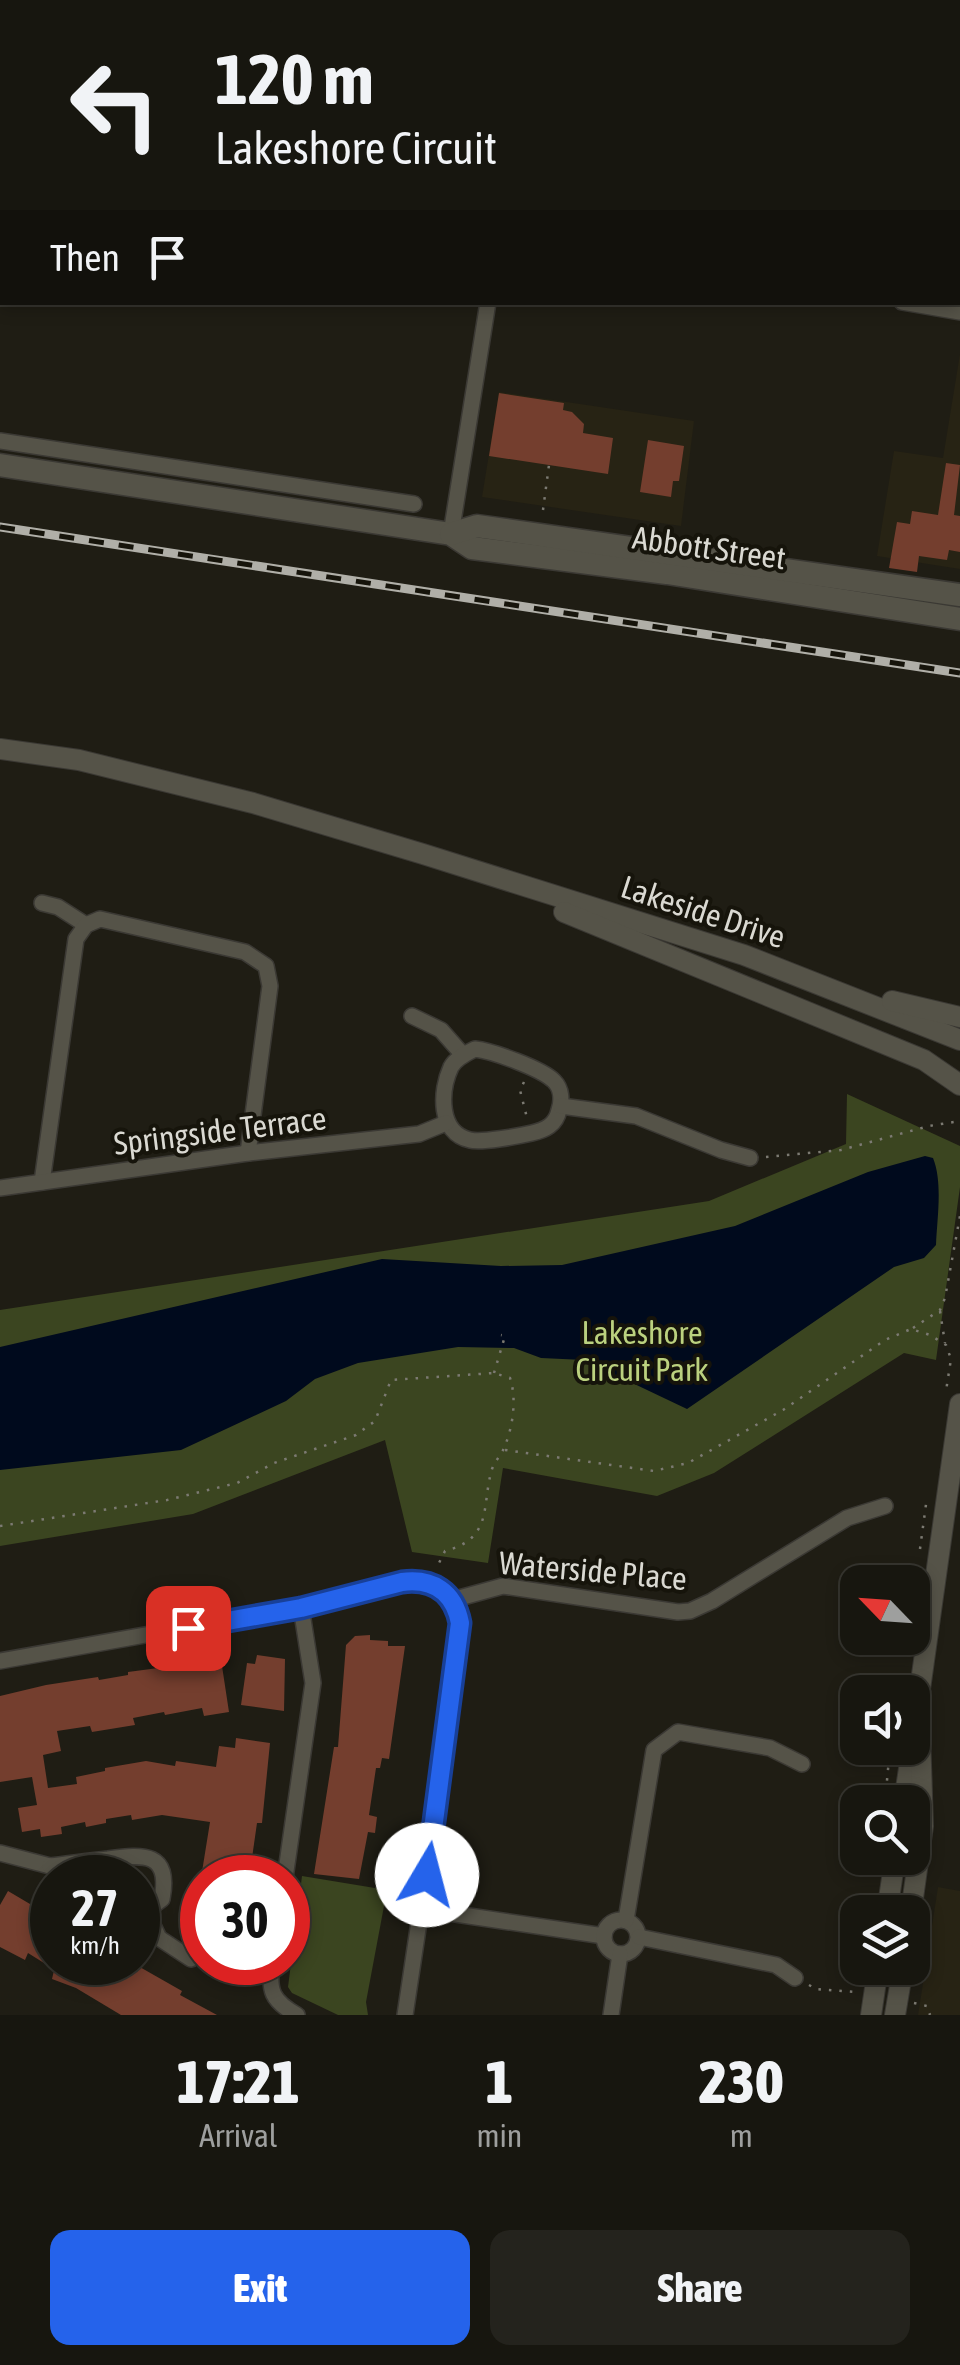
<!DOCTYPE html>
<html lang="en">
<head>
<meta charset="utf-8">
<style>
	body { margin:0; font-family:"Asap Condensed",sans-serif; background:#24231d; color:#f1f3f6; height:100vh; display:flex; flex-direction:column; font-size:38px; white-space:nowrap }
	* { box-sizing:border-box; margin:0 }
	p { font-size:32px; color:#9e9f9e }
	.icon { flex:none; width:55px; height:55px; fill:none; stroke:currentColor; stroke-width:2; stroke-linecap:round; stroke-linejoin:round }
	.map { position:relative; height:2015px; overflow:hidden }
	.drawer { display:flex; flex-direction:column; background:#17160f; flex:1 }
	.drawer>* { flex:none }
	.guide { position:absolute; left:0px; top:0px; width:960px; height:305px; box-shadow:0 5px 15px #0003,0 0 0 2px #36352f; background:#17160f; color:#f1f3f6; overflow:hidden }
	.needle { width:65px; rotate:295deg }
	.fabs { position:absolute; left:840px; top:1565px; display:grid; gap:20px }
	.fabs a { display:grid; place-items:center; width:90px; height:90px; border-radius:20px; background:#17160f; box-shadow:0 5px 15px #0003,0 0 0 2px #36352f; font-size:50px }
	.speed { position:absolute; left:30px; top:1855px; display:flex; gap:20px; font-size:50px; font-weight:700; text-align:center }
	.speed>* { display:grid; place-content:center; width:130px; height:130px; border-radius:50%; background:#17160f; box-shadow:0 5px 15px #0003,0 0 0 2px #36352f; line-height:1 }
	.speed small { font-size:25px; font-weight:400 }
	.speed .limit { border:15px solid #d22; background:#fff; color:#111 }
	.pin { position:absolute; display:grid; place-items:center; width:85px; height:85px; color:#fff; margin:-42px; border-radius:20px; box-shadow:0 5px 15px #0006 }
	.me { position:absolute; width:110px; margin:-55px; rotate:8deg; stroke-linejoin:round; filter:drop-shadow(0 0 8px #0008) }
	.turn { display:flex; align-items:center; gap:35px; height:210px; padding:0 50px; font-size:45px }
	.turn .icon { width:130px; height:130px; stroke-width:2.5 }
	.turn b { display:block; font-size:70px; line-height:85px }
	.then { display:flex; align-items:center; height:95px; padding:0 50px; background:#0003; gap:20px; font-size:38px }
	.eta { display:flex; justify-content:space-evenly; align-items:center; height:170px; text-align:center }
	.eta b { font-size:60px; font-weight:800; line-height:70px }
	.cta { display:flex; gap:20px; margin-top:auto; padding:20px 50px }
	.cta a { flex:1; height:115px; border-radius:20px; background:#2563eb; color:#fff; font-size:40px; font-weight:800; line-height:115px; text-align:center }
	.cta a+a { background:#24231d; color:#f1f3f6 }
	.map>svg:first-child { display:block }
	.built { fill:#272314 }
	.green { fill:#3b4520 }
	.water { fill:#000a1d }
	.building { fill:#743e2e }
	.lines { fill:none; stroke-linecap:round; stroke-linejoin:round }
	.minor-casing { stroke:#3b3934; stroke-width:18 }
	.tertiary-casing { stroke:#3b3934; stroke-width:22 }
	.secondary-casing { stroke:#3b3934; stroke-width:25 }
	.path { stroke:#7c7a72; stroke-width:2.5; stroke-dasharray:2.5 8; stroke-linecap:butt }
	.minor { stroke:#555348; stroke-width:15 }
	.tertiary { stroke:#555348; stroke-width:20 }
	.secondary { stroke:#555348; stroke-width:22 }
	.rail-casing { stroke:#b0afa8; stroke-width:9 }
	.rail { stroke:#16140b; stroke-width:5; stroke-dasharray:15; stroke-linecap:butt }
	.route-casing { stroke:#184099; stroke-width:25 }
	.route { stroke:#2563eb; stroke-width:18 }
	.labels { text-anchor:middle; stroke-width:8; stroke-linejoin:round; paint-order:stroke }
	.street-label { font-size:32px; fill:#dad9d2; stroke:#16140b }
	.park-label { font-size:32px; fill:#bbd17f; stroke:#16140b }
</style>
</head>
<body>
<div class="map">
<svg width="960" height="2015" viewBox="0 0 960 2015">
	<rect width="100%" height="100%" fill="#1f1d14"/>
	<g class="built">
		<polygon points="960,354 960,569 877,556 894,451 943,458"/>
		<polygon points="499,392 694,421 681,526 482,497"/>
		<polygon points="938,1887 960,1891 960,2015 918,2015"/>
	</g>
	<g class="green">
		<polygon points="847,1094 960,1146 960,1187 936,1360 904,1353 714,1473 657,1496 503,1468 488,1563 412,1552 385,1440 193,1514 0,1546 0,1310 709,1201 846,1144"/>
		<polygon points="302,1876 387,1890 366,2002 368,2015 338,2015 292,1993 288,1987"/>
	</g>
	<path class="water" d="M925 1156 933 1158C943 1183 937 1218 936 1245L924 1258 894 1267 687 1409 584 1360 541 1358 514 1348 458 1347 358 1363 315 1379 286 1401 181 1450 0 1470V1347L382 1259 501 1266 562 1265 735 1226 868 1172Z"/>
	<g class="building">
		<polygon points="499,393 564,403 563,410 572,412 584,424 583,433 613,438 608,474 489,456"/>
		<polygon points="648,440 684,446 679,481 673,481 671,497 640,492"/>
		<polygon points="946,463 960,465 954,515 960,516 960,552 949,550 947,560 919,556 917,572 889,568 897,522 910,524 912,511 938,515"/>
		<polygon points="370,1635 370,1640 388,1641 388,1646 405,1646 389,1759 382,1758 380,1768 376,1768 369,1815 377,1817 375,1833 368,1832 359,1879 314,1874 334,1747 338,1747 346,1645 355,1636"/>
		<polygon points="257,1655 285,1659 284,1711 241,1705 247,1663 255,1664"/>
		<polygon points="211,1661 212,1668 222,1666 229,1712 204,1716 202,1708 165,1715 164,1712 133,1718 135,1725 92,1732 90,1726 57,1731 61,1751 43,1755 48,1788 77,1784 76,1777 105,1771 105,1768 146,1761 175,1766 176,1761 216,1767 219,1746 235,1748 236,1738 270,1743 262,1823 257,1823 251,1865 255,1865 253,1878 201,1878 210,1822 162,1815 132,1820 131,1815 106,1819 106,1823 86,1827 85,1822 61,1827 62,1834 41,1837 40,1829 22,1832 18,1808 37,1805 32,1777 0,1782 0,1696 46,1685 98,1677 99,1680 128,1675 128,1672"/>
		<polygon points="8,1891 52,1917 52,1968 28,1953 25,1960 0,1947 0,1905"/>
		<polygon points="56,1962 131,1962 182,1991 180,1995 217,2015 121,2015 76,1988 52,1979"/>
	</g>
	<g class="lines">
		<g class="minor-casing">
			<g id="minor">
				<polyline points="905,0 921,2"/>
				<polyline points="533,2 533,0"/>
				<polyline points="958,8 960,8"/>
				<polyline points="0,164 2,164"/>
				<polyline points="902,302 960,312"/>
				<polyline points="0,441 414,504"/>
				<polyline points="451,534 488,302"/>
				<polyline points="42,903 58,907 86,925"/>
				<polyline points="412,1016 441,1030 463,1055"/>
				<path d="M475 1049C493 1051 542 1069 554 1081 562 1089 562 1101 559 1110 556 1125 545 1130 532 1133 519 1136 481 1143 470 1140 438 1133 440 1091 451 1067 456 1058 467 1053 475 1049Z"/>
				<polyline points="561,1106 636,1116 721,1150 750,1158"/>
				<polyline points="42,1182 76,939 86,925 100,919 245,952 266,966 270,986 248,1153"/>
				<polyline points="0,1188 248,1153 419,1134 446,1123"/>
				<polyline points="452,1600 503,1586 678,1612 690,1611 712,1601 847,1518 885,1506"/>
				<path d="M0 1661 301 1607 402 1582C433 1578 454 1592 460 1623L447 1736 405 2015"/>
				<polyline points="0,1853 50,1866 70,1878"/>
				<path d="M50 1866C69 1864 88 1861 108 1859 144 1854 171 1852 162 1899L146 1911 138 1910"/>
				<polyline points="285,1878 313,1683 301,1607"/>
				<polyline points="422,1909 604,1936"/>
				<polyline points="146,1911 159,1938 191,1959"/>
				<circle cx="621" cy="1937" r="17"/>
				<polyline points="626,1920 654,1750 678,1732 770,1748 802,1764"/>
				<polyline points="639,1937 776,1965 795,1978"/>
				<path d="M272 1962C268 1991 272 2001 297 2015"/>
				<polyline points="611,2015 620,1954"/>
			</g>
		</g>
		<g class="tertiary-casing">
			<g id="tertiary">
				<polyline points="0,749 79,760 253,803 423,854 744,955 960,1040"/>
				<polyline points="564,912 924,1060 960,1085"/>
				<polyline points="892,1001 960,1017"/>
				<polyline points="912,1746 960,1404"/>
				<polyline points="904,1802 911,1755"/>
				<polyline points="887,1912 895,1858"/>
				<polyline points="911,1912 923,1826 920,1733"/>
				<polyline points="871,2015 878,1968"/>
				<polyline points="895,2015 903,1968"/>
			</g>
		</g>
		<g class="secondary-casing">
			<g id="secondary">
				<polyline points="0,465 451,534 472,548 667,573 960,619"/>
				<polyline points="451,534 477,526 960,595"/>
			</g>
		</g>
		<g class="path">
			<polyline points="543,510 549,465"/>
			<polyline points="524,1082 520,1090 527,1118"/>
			<polyline points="766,1157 841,1150 929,1126 960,1121"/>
			<polyline points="940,1311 945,1343"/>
			<polyline points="913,1328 940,1310 945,1298 960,1216"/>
			<polyline points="494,1373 505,1336 501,1335"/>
			<polyline points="505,1450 654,1471 688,1463 783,1410 885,1340 911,1329 930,1335 946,1345 951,1359 946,1391"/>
			<path d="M0 1526 167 1500 237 1483 274 1463 356 1435 375 1421 391 1380 494 1373 510 1378C517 1399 513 1427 504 1448 501 1455 495 1461 492 1469 481 1506 494 1538 445 1551L436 1569"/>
			<polyline points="920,1549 927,1497"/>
			<polyline points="886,1791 890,1748"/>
			<polyline points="206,1966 235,1979 255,1982"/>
			<polyline points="809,1985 816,1989 855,1992"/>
			<polyline points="914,2003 927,2006 930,2015"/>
		</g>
		<use href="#minor" class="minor"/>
		<use href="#tertiary" class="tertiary"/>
		<use href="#secondary" class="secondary"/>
		<g class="rail-casing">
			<polyline id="rail" points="0,527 960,673"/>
		</g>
		<use href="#rail" class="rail"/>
	</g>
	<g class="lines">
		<g class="route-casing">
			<path id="route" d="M188 1628 301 1608 402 1582C433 1578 454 1592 460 1623L427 1875"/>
		</g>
		<use href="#route" class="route"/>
	</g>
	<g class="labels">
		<g class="street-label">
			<text transform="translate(709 548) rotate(8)" y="11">Abbott Street</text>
			<text transform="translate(703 912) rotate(18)" y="11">Lakeside Drive</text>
			<text transform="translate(220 1131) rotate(-7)" y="11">Springside Terrace</text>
			<text transform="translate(593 1571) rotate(5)" y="11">Waterside Place</text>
		</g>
		<g class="park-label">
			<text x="642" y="1344">Lakeshore<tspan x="642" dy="37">Circuit Park</tspan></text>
		</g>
	</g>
</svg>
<div class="fabs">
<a><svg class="needle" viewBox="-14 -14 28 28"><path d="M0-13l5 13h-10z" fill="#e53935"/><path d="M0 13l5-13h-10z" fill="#9e9f9e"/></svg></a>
<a><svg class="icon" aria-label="sound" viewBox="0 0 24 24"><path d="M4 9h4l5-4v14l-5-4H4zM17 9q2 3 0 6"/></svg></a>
<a><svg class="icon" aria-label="search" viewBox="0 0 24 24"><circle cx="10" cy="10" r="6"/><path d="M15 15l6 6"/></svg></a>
<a><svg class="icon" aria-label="layers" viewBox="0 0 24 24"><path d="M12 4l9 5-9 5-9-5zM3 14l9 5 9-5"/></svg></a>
</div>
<div class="speed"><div>27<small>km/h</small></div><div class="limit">30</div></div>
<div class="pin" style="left:188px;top:1628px;background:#d93025"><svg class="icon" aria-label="arrive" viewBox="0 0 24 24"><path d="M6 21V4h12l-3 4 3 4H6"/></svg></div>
<svg class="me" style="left:427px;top:1875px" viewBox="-20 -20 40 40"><circle r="19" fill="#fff"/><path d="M0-13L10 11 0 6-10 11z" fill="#2563eb"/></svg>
<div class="guide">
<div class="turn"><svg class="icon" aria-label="left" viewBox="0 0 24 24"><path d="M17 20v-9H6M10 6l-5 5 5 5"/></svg><div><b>120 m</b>Lakeshore Circuit</div></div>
<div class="then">Then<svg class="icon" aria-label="arrive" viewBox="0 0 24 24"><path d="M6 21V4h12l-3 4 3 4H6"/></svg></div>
</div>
</div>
<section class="drawer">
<div class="eta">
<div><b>17:21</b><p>Arrival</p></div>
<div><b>1</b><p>min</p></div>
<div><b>230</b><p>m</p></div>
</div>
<div class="cta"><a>Exit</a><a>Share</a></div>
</section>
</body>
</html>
